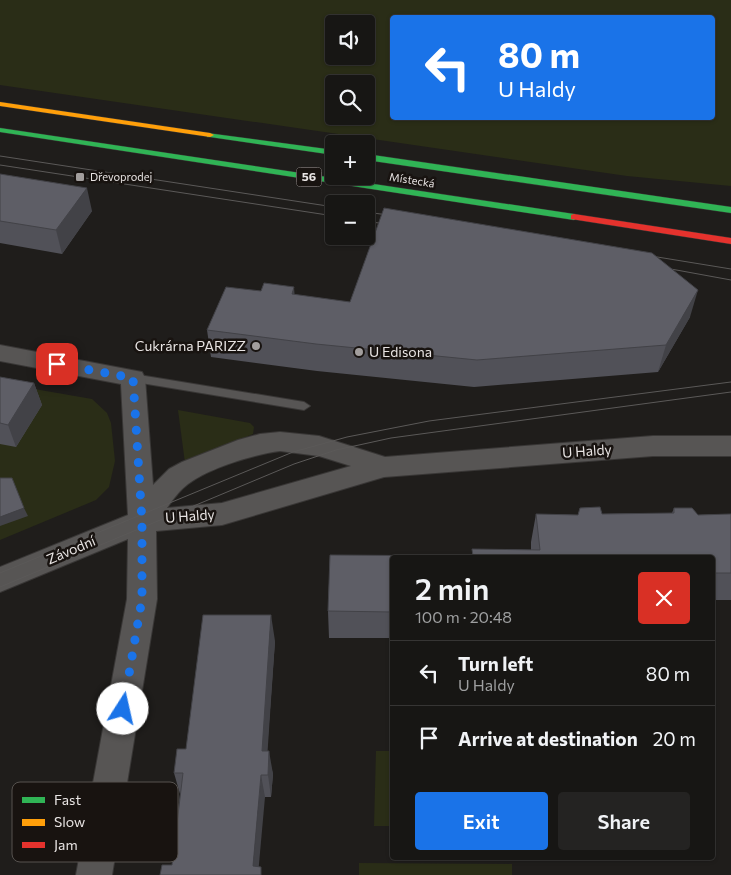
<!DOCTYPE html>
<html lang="en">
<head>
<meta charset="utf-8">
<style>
	body { margin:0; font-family:Commissioner,sans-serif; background:#242322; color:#f1f3f6; height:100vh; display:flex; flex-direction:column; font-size:19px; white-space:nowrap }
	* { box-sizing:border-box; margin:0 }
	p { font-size:16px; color:#9e9fa0 }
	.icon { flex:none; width:28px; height:28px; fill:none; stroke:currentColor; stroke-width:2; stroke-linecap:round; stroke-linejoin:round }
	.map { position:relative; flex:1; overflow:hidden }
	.drawer { position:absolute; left:390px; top:555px; width:325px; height:305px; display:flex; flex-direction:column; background:#171614; border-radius:5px; box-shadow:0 1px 4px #0004,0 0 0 1px #363534 }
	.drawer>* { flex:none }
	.top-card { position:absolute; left:390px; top:15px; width:325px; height:105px; border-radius:5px; box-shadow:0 1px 4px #0004,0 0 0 1px #363534; background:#1a73e8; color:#fff; overflow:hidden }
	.tools { position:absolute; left:325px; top:15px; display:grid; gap:10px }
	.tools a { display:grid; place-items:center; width:50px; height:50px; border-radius:5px; background:#171614; box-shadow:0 1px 4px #0004,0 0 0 1px #363534; font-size:25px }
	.pin { position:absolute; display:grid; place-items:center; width:42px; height:42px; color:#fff; margin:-21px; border-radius:10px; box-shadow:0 2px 8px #0006 }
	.me { position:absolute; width:55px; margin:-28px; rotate:10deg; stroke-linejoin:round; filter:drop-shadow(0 0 4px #0008) }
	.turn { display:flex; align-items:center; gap:18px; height:105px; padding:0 25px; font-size:22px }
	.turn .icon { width:65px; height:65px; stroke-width:2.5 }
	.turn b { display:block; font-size:35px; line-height:42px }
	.round { display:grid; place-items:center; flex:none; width:52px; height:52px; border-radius:5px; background:#242322 }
	.headline { display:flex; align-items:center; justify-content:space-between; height:85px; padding:0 25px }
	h1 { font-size:30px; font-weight:600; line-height:38px }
	.primary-button { display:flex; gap:10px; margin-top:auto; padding:10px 25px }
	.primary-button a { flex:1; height:58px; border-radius:5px; background:#1a73e8; color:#fff; font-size:20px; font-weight:600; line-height:58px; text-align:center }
	.primary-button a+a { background:#242322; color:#f1f3f6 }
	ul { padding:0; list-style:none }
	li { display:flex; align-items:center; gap:15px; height:65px; padding:0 25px; border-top:1px solid #363534 }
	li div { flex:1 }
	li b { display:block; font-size:19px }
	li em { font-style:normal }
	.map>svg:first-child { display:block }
	.green { fill:#2a2d17; fill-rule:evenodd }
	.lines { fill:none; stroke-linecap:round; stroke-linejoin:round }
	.lane-casing { stroke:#393736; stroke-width:2 }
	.street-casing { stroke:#393736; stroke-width:2 }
	.fast-casing { stroke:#393736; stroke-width:1 }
	.slow-casing { stroke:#393736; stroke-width:1 }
	.jam-casing { stroke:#393736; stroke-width:1 }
	.lane { fill:#575554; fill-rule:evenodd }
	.street { fill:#575554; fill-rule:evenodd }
	.fast { fill:#30b455; fill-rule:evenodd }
	.slow { fill:#ff9f0a; fill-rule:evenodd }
	.jam { fill:#e5322d; fill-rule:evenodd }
	.tram { stroke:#5b5958; stroke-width:1 }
	.wall { fill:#515158 }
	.shaded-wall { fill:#424247 }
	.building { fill:#5e5e66; stroke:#424247 }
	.route { stroke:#1a73e8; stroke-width:9; stroke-dasharray:0 16.2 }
	.poi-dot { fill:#a29e9d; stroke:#181310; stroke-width:2 }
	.labels { text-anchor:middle; stroke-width:5; stroke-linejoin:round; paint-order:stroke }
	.far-poi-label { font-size:11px; fill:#e8e4e3; stroke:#181310; text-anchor:start }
	.far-street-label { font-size:11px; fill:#e8e4e3; stroke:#181310 }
	.shield { fill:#181310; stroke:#aaa5a4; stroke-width:1 }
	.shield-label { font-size:12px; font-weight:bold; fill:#e8e4e3 }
	.poi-label { font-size:14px; fill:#e8e4e3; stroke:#181310; text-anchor:end }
	.street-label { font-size:14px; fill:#e8e4e3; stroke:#181310 }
	.key { fill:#181310; stroke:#56524f; stroke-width:1 }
	.key-label { font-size:14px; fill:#e8e4e3 }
</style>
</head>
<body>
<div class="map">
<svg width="731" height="875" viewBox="0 0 731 875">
	<rect width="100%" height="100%" fill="#1f1d1b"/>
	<g class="green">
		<path d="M0 0H731V186L627 176 0 85ZM392 18H712V118H392ZM334 24H366V56H334ZM334 84H366V116H334Z"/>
		<polygon points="0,383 92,399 107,413 111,423 115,461 109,487 96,500 0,540"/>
		<polygon points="178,410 250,423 254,427 253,434 185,463"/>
		<polygon points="376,751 392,751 392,826 374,826"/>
		<polygon points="359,863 512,864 512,875 359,875"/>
	</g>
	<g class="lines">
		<g class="lane-casing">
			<polygon id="lane" points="133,374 304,402 310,406 304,410 129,381 127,378"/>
		</g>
		<g class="street-casing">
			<path id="street" d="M0 345 142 372 145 378 153 485 169 469 182 462 238 440 260 434 280 432 319 436 385 457 653 436H731V456H653L384 477 222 525 156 531 157 599 112 875H76L127 599 128 539 0 592V567L128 515 121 384 0 361ZM280 451 319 456 351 466 222 503 167 508C173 499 180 490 188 484 209 468 255 454 280 451Z"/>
		</g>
		<g class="fast-casing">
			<g id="fast">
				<polygon points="0,128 574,214 579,217 574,220 0,132"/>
				<polygon points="207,133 334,150 334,155 210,137 207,137"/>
				<polygon points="366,154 731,207 731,213 366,160"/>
			</g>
		</g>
		<g class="slow-casing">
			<polygon id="slow" points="0,102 210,133 214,135 210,137 0,106"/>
		</g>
		<g class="jam-casing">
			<polygon id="jam" points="574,214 731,238 731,244 571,219 571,215"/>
		</g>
		<use href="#lane" class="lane"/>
		<use href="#street" class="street"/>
		<use href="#fast" class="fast"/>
		<use href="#slow" class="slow"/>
		<use href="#jam" class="jam"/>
		<g class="tram">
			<polyline points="0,156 334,207"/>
			<polyline points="0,165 334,216"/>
			<polyline points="366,212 395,216"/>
			<polyline points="366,221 391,225"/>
			<polyline points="645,255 731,269"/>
			<polyline points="660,267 731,280"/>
			<polyline points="0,573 293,452 347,437 429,421 731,382"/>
			<polyline points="0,587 294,464 336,450 391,438 731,392"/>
		</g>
	</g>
	<g class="wall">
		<polygon points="0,174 92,211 62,254 0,243"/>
		<polygon points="350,302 690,317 658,372 474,387 317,371 211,357 207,330"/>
		<polygon points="0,377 34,383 42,405 16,447 0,444"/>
		<polygon points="600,507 602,514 672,513 674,508 692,508 698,515 731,514 731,600 712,600 712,558 392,558 392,638 329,638 328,611 330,555 472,556 472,549 531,550 531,542 536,514 578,515 580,508"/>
		<polygon points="275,641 267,751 273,774 271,797 265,797 172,865 180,794 174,773 186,749"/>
	</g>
	<g class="shaded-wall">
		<polygon points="87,188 92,211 62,254 56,230"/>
		<polygon points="294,287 296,314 292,294"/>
		<polygon points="698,290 690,317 658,372 666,345"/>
		<polygon points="34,383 42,405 16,447 8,425"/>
		<polygon points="24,508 28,516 0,526 0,517"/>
		<polygon points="271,615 275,641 266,774 262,751"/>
		<polygon points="269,751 273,774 271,797 268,775"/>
		<polygon points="261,775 265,797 258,875 253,866"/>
	</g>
	<g class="building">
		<polygon points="0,174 87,188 56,230 0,221"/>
		<polygon points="384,208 652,253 698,290 666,345 477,360 316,344 207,330 226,287 261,291 264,283 294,287 292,294 350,302"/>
		<polygon points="0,377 34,383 8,425 0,423"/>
		<polygon points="0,478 12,478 24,508 0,517"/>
		<polygon points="600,507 602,514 674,513 674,508 692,508 698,515 731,514 731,573 712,573 712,558 392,558 392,612 328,611 330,555 473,556 472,549 540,550 536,514 578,515 580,508"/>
		<polygon points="203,615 271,615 262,751 269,751 268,775 261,775 253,866 261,867 261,875 160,875 162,865 172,865 183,773 174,773 177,749 186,749"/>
	</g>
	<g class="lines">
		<polyline class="route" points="57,364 133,378 142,521 142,599 123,709"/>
	</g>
	<g class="poi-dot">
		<rect x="75" y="172" width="10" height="10" rx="2.5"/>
		<circle cx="256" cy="346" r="5"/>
		<circle cx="359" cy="352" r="5"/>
	</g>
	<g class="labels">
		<g class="far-poi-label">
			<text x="90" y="181">Dřevoprodej</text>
		</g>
		<g class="far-street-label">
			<text transform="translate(412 180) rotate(9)" y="4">Místecká</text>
		</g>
		<rect class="shield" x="296.5" y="167.5" width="25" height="19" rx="4"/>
		<g class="shield-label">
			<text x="309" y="181">56</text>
		</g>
		<g class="poi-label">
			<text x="246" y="351">Cukrárna PARIZZ</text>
			<text x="369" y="357" text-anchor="start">U Edisona</text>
		</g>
		<g class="street-label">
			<text transform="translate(587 451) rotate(-4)" y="5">U Haldy</text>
			<text transform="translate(190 516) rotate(-4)" y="5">U Haldy</text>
			<text transform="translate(71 550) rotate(-23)" y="5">Závodní</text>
		</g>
	</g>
	<rect x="12" y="782" width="166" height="80" rx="8" class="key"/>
	<rect x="22" y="797" width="23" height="6" fill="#30b455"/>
	<rect x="22" y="819" width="23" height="7" fill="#ff9f0a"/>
	<rect x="22" y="842" width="23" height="6" fill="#e5322d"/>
	<g class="key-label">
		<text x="54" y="805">Fast</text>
		<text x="54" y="827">Slow</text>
		<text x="54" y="850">Jam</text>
	</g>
</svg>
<div class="tools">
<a><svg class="icon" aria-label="sound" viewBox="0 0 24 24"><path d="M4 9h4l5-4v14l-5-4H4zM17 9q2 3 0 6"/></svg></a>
<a><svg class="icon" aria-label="search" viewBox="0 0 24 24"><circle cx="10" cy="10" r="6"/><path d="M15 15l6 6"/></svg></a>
<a>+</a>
<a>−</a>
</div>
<div class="pin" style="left:57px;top:364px;background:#d93025"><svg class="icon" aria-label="arrive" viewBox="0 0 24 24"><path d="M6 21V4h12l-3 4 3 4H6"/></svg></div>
<svg class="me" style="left:123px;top:709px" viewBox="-20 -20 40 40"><circle r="19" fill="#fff"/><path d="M0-13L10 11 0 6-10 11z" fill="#1a73e8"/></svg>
<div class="top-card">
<div class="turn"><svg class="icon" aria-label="left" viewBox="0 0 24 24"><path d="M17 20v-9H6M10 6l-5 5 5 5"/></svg><div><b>80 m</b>U Haldy</div></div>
</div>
<section class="drawer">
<div class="headline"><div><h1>2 min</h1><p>100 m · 20:48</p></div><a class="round" style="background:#d93025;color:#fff"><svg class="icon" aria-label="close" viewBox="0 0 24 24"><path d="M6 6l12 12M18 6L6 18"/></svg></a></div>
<ul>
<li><svg class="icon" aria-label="left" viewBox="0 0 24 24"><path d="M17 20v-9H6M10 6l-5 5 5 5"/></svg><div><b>Turn left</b><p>U Haldy</p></div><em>80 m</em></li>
<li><svg class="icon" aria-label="arrive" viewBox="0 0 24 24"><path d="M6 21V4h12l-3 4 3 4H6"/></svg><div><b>Arrive at destination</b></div><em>20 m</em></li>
</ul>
<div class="primary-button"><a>Exit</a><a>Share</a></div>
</section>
</div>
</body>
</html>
